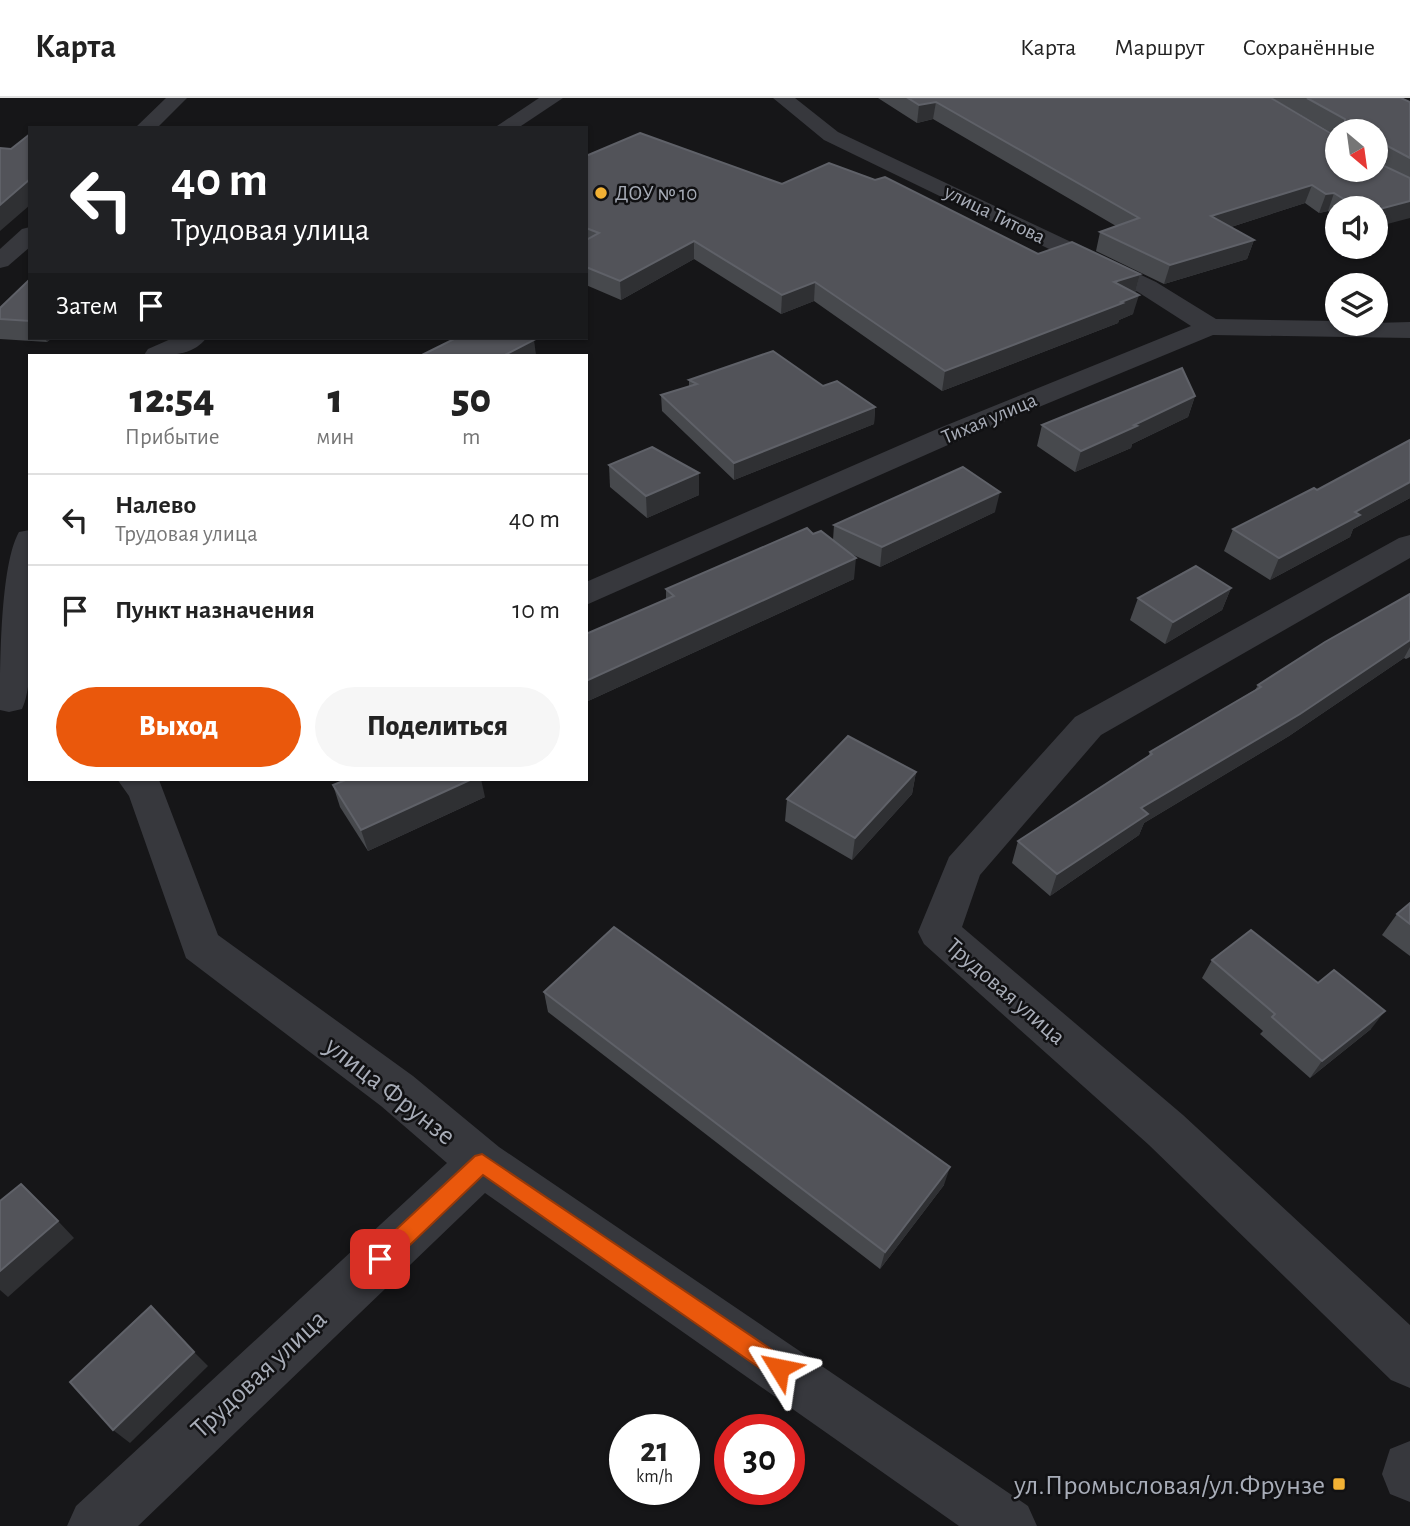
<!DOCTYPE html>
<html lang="ru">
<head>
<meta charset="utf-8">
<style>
	body { margin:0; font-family:"Alegreya Sans",sans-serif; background:#f6f6f6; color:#222; height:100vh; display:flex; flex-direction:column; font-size:26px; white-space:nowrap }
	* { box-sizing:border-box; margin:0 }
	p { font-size:23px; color:#767676 }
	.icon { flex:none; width:38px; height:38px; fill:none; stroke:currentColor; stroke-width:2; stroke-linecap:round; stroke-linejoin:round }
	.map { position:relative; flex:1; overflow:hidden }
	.side { position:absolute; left:28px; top:256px; width:560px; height:427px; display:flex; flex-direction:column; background:#fff; border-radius:0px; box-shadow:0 2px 5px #0004 }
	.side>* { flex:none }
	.hud { position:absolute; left:28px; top:28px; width:560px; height:214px; border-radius:0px; box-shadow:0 2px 5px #0004; background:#202124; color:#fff; overflow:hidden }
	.needle { width:46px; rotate:151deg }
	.fabs { position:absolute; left:1325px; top:21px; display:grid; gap:14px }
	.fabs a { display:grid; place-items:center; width:63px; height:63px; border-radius:50%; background:#fff; box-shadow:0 2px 5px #0004; font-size:35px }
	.speed { position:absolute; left:609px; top:1316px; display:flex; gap:14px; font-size:35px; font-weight:700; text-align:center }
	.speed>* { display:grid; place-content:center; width:91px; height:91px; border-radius:50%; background:#fff; box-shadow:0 2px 5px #0004; line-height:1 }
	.speed small { font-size:18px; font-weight:400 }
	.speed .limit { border:10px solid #d22; background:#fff; color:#111 }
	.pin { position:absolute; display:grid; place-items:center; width:60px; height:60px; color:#fff; margin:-30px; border-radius:14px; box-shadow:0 4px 10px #0006 }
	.me { position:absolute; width:77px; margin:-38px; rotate:305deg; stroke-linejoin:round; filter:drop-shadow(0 0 5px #0008) }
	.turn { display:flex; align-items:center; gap:24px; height:147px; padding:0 28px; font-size:32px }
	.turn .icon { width:91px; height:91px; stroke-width:2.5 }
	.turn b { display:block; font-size:49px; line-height:60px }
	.then { display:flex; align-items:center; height:66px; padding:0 28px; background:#0003; gap:14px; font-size:26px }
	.eta { display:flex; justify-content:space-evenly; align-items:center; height:119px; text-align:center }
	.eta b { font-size:42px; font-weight:800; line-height:49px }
	.action { display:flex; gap:14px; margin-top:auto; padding:14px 28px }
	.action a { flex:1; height:80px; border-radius:42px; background:#ea580c; color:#fff; font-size:28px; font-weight:800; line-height:80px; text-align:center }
	.action a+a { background:#f6f6f6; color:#222 }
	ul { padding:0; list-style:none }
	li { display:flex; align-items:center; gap:21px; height:91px; padding:0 28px; border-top:2px solid #e0e0e0 }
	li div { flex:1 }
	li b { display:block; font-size:26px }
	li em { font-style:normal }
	header { display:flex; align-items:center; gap:42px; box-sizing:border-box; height:98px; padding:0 35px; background:#fff; border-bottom:2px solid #e0e0e0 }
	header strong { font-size:33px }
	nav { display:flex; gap:38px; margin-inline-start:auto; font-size:24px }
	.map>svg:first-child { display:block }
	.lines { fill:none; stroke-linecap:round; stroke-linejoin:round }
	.minor { fill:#37383d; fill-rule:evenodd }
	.wall { fill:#47494d }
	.shaded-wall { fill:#2f3033 }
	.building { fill:#525359; stroke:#5f6168; stroke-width:2 }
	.route { fill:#ea580c; stroke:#983908; stroke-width:2 }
	.poi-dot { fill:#f2b134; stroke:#111113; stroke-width:2.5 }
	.labels { text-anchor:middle; stroke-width:5; stroke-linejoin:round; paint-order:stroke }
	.far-poi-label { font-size:21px; fill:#a8adb8; stroke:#111113; text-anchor:start }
	.far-street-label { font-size:21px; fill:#a8adb8; stroke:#111113 }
	.street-label { font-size:24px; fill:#a8adb8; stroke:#111113 }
	.near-street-label { font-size:28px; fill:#a8adb8; stroke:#111113 }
	.near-poi-label { font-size:28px; fill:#a8adb8; stroke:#111113; text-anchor:end }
</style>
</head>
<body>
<header>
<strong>Карта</strong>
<nav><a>Карта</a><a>Маршрут</a><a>Сохранённые</a></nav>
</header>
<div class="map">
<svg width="1410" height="1428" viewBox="0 0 1410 1428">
	<rect width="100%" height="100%" fill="#161618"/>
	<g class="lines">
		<g class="minor">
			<polygon points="166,0 187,0 157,30 135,30"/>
			<polygon points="539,0 563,0 518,30 494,30"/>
			<polygon points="773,0 795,0 838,34 1156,184 1216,221 1337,223 1337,226 1410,224 1410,240 1213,237 957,343 586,507 586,484 937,331 1191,228 1138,194 824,42"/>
			<polygon points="30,129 30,149 8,168 0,170 0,151 22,131"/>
			<path d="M173 240H206C193 259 164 258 144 257L148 251Z"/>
			<path d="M30 432C30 468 37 585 22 611L9 614 0 612C0 569 0 467 19 434Z"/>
			<polygon points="1410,437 1410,460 1101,637 980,777 962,829 1183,1017 1410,1227 1410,1290 1391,1282 1149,1047 924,846 918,834 949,759 1075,619 1399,440"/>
			<polygon points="117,681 159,682 218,837 413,978 499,1049 1028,1408 1037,1428 959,1428 485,1095 138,1428 67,1428 76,1408 447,1065 381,1008 186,860 129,698"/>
			<polygon points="1410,1343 1410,1404 1390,1396 1382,1376 1390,1351"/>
		</g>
	</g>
	<g class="wall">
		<polygon points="878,0 1271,0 1337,72 1376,33 1337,33 1337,38 1272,0 1401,0 1410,4 1410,120 1376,110 1337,110 1337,120 1328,113 1319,115 1305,105 1231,129 1254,142 1247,161 1164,186 1096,153 1100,134 1116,128 933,21 917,25"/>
		<polygon points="586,58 782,86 1038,156 1140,176 1135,195 1133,216 1119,222 1118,225 942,293 814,203 781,216 694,161 621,202 586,187"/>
		<polygon points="30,181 30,240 52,240 47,244 0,241 0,210"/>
		<polygon points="689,282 823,288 875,309 874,326 734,382 662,313 661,297 689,289"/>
		<polygon points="1195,298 1188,319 1132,346 1131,350 1075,374 1037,348 1042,327"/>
		<polygon points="1410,342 1410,400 1353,431 1350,439 1270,482 1224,453 1233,431 1317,392"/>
		<polygon points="609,367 699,375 699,397 647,420 610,389"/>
		<polygon points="995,414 880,469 849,455 854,481 586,604 586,536 666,502 666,491 833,442 834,427"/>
		<polygon points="1231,490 1222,512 1165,546 1130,522 1138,500"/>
		<polygon points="1410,496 1410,559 1406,561 1404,560 1289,638 1144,725 1139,737 1050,798 1012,765 1018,743 1148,659 1150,654 1255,592 1258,587"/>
		<polygon points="916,674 912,696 852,762 785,723 787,701"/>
		<polygon points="333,687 485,699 368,753 340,709"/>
		<polygon points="1410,805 1410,858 1382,837 1397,816"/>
		<polygon points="1212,862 1371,931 1310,980 1260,936 1263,933 1202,880"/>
		<polygon points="544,894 944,1087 880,1171 548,914"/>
	</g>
	<g class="shaded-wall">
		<polygon points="936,4 933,21 917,25 919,7"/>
		<polygon points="1384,46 1377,64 1376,66 1376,52"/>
		<polygon points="30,81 30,107 0,133 0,107"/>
		<polygon points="1312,87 1305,105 1206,137 1211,118"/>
		<polygon points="1334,95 1328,113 1319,115 1326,96"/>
		<polygon points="1410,103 1410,120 1376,129 1376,112"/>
		<polygon points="1254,142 1247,161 1164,186 1170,167"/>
		<polygon points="694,143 694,161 621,202 620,183"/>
		<polygon points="1140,176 1135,195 1114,184"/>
		<polygon points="815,184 814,203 781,216 782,197"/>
		<polygon points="1139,197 1133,216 1119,222 1118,225 942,293 945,273"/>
		<polygon points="45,240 52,240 47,244"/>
		<polygon points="534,242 536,257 505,257"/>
		<polygon points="1195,298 1188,319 1132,346 1131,350 1075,374 1081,353"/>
		<polygon points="875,309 874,326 734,382 734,365"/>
		<polygon points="699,375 699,397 647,420 646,398"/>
		<polygon points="1410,384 1410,400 1353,431 1350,439 1270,482 1279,460 1355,414"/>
		<polygon points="1000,394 995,414 880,469 882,449"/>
		<polygon points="856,460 854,481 586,604 586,583"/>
		<polygon points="1231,490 1222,512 1165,546 1173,524"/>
		<polygon points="1410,542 1410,549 1404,560 1289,638 1144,725 1139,737 1050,798 1057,776 1141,710"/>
		<polygon points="916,674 912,696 852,762 855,740"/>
		<polygon points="472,681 481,681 485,699 368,753 361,732"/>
		<polygon points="1385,913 1371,931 1310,980 1322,963"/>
		<polygon points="950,1069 944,1087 880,1171 885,1154"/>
		<polygon points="58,1123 74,1140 8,1199 0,1192 0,1173"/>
		<polygon points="194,1254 208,1268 130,1345 113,1332"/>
	</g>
	<g class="building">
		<polygon points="908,0 1271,0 1337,39 1337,72 1376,72 1376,64 1410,80 1410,103 1376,112 1376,110 1358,110 1334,95 1326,96 1312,87 1211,118 1254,142 1170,167 1100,134 1139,120 936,4 919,7"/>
		<polygon points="1307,0 1401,0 1410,4 1410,60 1384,46 1380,51 1376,52 1376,33 1345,33 1345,21"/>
		<polygon points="640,35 782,86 829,65 875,82 885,79 1038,156 1072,144 1140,176 1114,184 1139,197 1121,204 1123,205 945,273 815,184 782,197 694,143 620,183 586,169 586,142 599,135 586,130 586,58"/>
		<polygon points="30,36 30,81 0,107 0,50 11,51"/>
		<polygon points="30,181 30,223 0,221 0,210"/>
		<polygon points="456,240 531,240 534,242 505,257 422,257"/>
		<polygon points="773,253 823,288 837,283 875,309 734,365 661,297 697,286 689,282"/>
		<polygon points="1182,270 1195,298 1134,327 1137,328 1081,353 1042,327"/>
		<polygon points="1410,342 1410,384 1355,414 1360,417 1279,460 1233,431 1314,390 1317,392"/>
		<polygon points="652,349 699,375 646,398 609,367"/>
		<polygon points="963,369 1000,394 882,449 834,427"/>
		<polygon points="807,430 813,436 821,433 856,460 586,583 586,536 674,498 666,491"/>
		<polygon points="1196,468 1231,490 1173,524 1138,500"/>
		<polygon points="1410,496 1410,542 1300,616 1141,710 1148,716 1057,776 1018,743 1152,656 1150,654 1261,589 1258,587 1325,544"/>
		<polygon points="848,638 916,674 855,740 787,701"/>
		<polygon points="348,681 472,681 361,732 333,687"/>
		<polygon points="1410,805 1410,826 1397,816"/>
		<polygon points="614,829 950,1069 885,1154 544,894"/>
		<polygon points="1251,832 1318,885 1334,872 1385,913 1322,963 1272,919 1275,916 1212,862"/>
		<polygon points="21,1086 58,1123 0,1173 0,1103"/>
		<polygon points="151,1208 194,1254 113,1332 70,1284"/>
	</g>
	<polygon class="route" points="482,1056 787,1262 790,1270 787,1278 779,1281 771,1278 483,1077 388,1168 380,1171 373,1168 370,1161 373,1153 475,1058"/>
	<g class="poi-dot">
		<circle cx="601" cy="95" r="7"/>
		<rect x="1332" y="1379" width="14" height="14" rx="3.5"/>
	</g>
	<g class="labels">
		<g class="far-poi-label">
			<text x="615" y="102">ДОУ № 10</text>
		</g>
		<g class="far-street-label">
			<text transform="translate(995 116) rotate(26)" y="7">улица Титова</text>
			<text transform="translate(989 320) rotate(-23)" y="7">Тихая улица</text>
		</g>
		<g class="street-label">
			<text transform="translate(1006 893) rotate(41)" y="8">Трудовая улица</text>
		</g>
		<g class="near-street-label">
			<text transform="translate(391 992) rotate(38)" y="10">улица Фрунзе</text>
			<text transform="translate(258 1275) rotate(-43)" y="10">Трудовая улица</text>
		</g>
		<g class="near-poi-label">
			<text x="1325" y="1396">ул.Промысловая/ул.Фрунзе</text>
		</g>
	</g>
</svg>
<div class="fabs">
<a><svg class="needle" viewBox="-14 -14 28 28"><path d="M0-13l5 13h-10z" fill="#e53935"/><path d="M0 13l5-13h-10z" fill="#767676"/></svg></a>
<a><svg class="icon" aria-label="sound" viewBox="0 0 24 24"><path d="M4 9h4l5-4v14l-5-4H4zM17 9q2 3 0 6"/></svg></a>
<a><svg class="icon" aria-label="layers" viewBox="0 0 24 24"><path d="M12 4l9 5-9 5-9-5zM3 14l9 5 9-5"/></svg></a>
</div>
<div class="speed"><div>21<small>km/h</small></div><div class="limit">30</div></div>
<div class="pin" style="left:380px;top:1161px;background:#d93025"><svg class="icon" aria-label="arrive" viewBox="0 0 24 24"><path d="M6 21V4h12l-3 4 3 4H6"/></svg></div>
<svg class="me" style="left:779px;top:1270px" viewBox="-20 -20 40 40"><path d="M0-17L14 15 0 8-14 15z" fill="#ea580c" stroke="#fff" stroke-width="4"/></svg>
<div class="hud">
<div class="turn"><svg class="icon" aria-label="left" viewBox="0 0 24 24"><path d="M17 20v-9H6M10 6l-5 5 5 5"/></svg><div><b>40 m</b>Трудовая улица</div></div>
<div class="then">Затем<svg class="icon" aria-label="arrive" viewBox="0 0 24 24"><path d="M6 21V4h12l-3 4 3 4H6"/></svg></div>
</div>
<section class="side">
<div class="eta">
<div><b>12:54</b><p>Прибытие</p></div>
<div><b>1</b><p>мин</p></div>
<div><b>50</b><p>m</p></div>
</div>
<ul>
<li><svg class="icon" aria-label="left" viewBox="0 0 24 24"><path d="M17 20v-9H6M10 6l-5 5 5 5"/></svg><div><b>Налево</b><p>Трудовая улица</p></div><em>40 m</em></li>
<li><svg class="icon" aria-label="arrive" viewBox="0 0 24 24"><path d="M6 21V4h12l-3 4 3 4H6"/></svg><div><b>Пункт назначения</b></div><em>10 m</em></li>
</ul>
<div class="action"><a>Выход</a><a>Поделиться</a></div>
</section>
</div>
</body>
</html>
